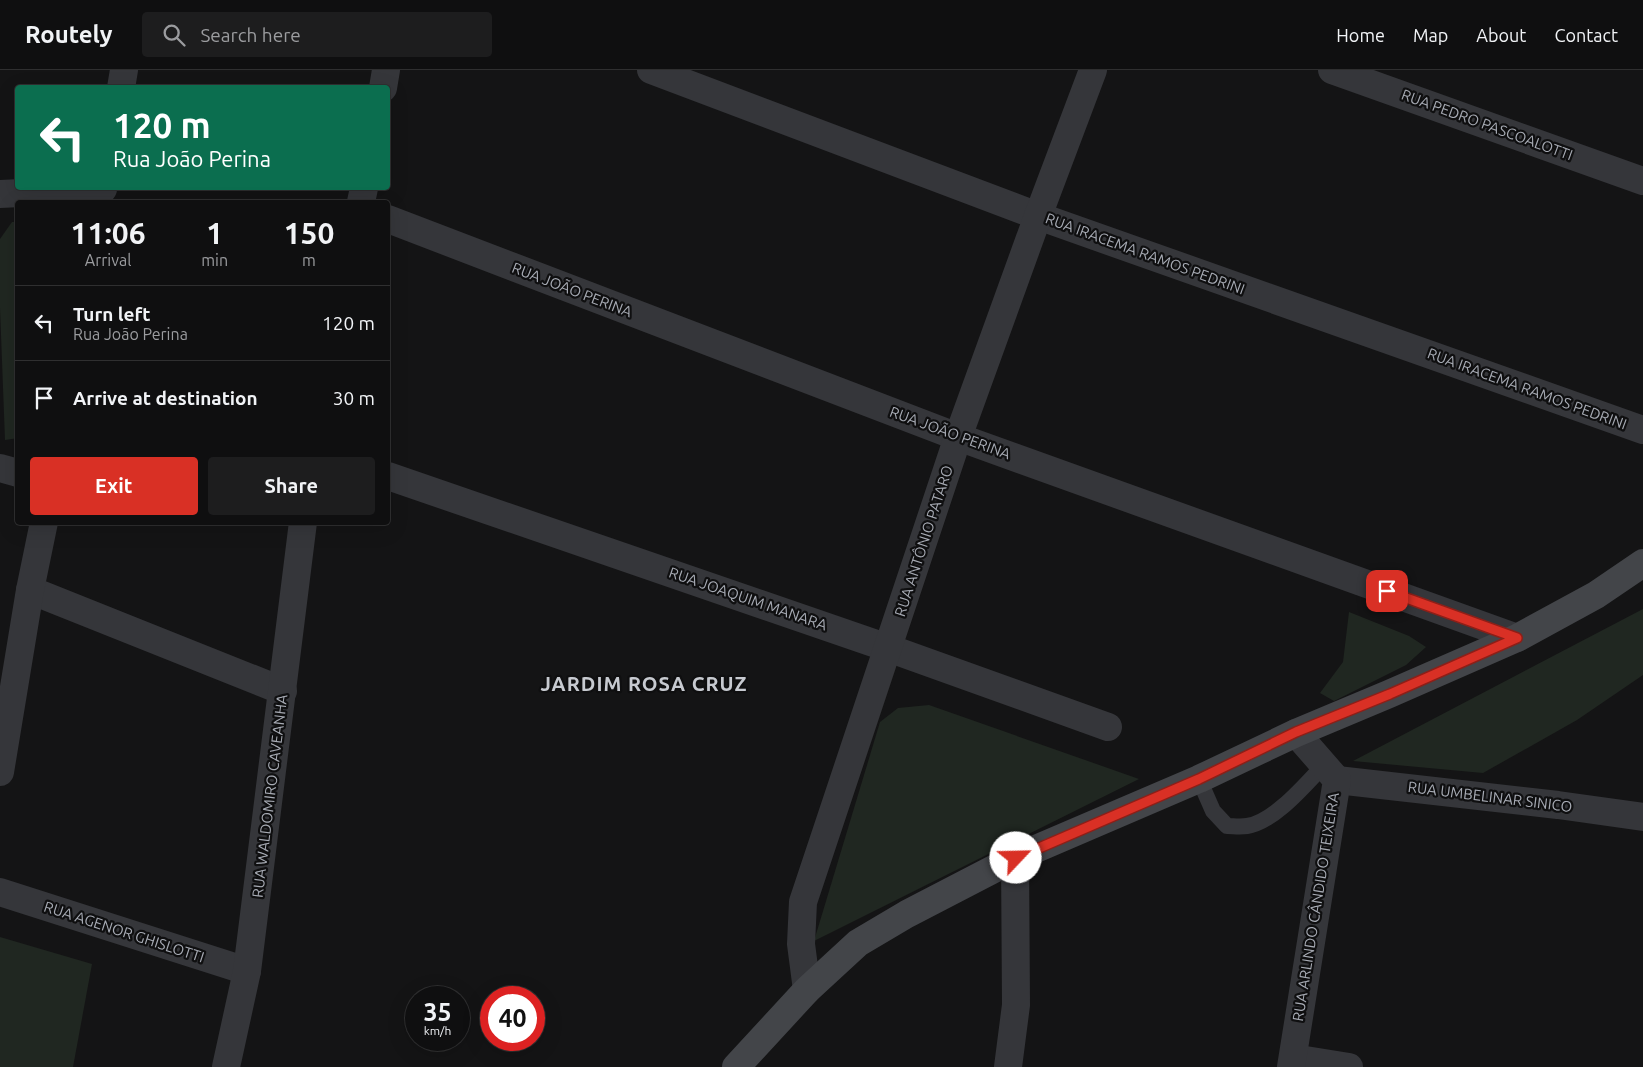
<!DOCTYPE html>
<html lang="en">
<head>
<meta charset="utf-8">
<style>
	body { margin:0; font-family:Ubuntu,sans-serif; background:#1d1d1e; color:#f1f3f6; height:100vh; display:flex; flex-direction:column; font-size:19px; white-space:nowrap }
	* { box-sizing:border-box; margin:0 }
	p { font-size:16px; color:#9b9c9f }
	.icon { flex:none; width:28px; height:28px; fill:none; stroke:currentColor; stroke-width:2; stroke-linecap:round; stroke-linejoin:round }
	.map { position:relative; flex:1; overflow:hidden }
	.side { position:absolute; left:15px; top:130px; width:375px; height:325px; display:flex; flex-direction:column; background:#0f0f10; border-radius:5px; box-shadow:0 5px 20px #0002,0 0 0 1px #2f2f30 }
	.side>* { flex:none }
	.banner { position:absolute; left:15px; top:15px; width:375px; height:105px; border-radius:5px; box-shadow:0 5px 20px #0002,0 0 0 1px #2f2f30; background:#0b6e4f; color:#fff; overflow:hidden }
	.speed { position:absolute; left:405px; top:916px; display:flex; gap:10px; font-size:25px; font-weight:700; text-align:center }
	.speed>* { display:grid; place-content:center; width:65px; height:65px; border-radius:50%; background:#0f0f10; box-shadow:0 5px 20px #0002,0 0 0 1px #2f2f30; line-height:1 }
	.speed small { font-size:12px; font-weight:400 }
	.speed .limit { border:8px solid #d22; background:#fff; color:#111 }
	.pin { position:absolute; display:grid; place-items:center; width:42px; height:42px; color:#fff; margin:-21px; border-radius:10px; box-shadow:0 2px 8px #0006 }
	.me { position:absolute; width:55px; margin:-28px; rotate:66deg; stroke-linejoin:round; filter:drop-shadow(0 0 4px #0008) }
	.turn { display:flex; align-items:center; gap:18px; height:105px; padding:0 15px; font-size:22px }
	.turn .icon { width:65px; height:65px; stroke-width:2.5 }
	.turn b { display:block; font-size:35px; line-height:42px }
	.eta { display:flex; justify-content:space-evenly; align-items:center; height:85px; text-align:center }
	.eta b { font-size:30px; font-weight:600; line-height:35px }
	.button { display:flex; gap:10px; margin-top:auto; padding:10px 15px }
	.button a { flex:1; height:58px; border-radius:5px; background:#d93025; color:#fff; font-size:20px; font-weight:600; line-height:58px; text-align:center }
	.button a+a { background:#1d1d1e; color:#f1f3f6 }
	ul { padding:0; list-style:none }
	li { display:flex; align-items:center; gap:15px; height:75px; padding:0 15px; border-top:1px solid #2f2f30 }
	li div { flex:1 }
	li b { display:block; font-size:19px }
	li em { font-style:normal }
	header { display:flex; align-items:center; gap:30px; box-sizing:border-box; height:70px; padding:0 25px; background:#0f0f10; border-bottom:1px solid #2f2f30 }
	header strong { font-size:24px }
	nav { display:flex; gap:28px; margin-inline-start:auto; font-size:18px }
	.search { width:350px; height:45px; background:#1d1d1e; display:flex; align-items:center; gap:12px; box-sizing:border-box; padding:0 18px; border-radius:5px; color:#9b9c9f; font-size:19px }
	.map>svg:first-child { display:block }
	.green { fill:#202721 }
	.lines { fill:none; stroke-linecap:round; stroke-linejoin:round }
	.lane { stroke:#35363a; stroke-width:16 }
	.street { stroke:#35363a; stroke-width:28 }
	.secondary { stroke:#434549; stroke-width:28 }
	.route-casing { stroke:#8d1f18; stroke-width:12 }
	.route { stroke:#d93025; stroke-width:9 }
	.labels { text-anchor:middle; stroke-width:4.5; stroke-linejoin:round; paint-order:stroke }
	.street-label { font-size:15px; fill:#a7abb4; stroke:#0f0f10 }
	.district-label { font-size:20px; font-weight:bold; letter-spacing:1px; fill:#c7cad0; stroke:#0f0f10 }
</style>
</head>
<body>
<header>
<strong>Routely</strong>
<div class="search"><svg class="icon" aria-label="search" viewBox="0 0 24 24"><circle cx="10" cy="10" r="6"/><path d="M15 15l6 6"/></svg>Search here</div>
<nav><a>Home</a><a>Map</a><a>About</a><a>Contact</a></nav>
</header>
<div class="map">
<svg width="1643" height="997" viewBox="0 0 1643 997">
	<rect width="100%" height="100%" fill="#141415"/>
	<g class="green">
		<polygon points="12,152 18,152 18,368 5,370 0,238 0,169"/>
		<polygon points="1643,539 1643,605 1577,650 1483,703 1353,691"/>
		<polygon points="1349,542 1409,566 1426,577 1406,595 1334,631 1320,623 1343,592"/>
		<polygon points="929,635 1139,709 814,871 880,652 898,638"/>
		<polygon points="0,867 92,894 73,997 0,997"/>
	</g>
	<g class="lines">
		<path class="lane" d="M1199 709 1213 741 1227 756C1233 756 1240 757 1247 756 1274 752 1305 715 1323 696"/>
		<g class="street">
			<polyline points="651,0 1038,146 1643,360"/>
			<polyline points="1332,0 1643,111"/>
			<polyline points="121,18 124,0"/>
			<polyline points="383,18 386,0"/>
			<polyline points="0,124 103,119"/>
			<polyline points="361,132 364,118"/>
			<polyline points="388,149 958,367 1517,568"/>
			<polyline points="0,398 18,403"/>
			<polyline points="388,406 888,578 1108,657"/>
			<polyline points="30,520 283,621"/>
			<polyline points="0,702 30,520 44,452"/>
			<polyline points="1337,710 1558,735 1643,747"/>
			<polyline points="0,822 247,901"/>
			<polyline points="807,920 801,874 803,832 958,367 1038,146 1093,0"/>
			<polyline points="1293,988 1349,997"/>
			<polyline points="226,997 247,901 303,452"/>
			<polyline points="1008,997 1016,935 1015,788"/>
			<polyline points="1291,997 1337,710 1296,663"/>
		</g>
		<polyline class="secondary" points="736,997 807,920 858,873 907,844 1015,788 1199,709 1296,663 1389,624 1517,568 1596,525 1643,493"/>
	</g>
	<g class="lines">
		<g class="route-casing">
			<polyline id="route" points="1016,788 1199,709 1296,662 1390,624 1517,568 1387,521"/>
		</g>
		<use href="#route" class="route"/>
	</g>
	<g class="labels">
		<g class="street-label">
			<text transform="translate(1487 55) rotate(20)" y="5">RUA PEDRO PASCOALOTTI</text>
			<text transform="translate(1145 184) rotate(20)" y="5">RUA IRACEMA RAMOS PEDRINI</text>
			<text transform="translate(572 220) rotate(21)" y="5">RUA JOÃO PERINA</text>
			<text transform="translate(1527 319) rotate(20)" y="5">RUA IRACEMA RAMOS PEDRINI</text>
			<text transform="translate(950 363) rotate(20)" y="5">RUA JOÃO PERINA</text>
			<text transform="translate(924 471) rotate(-72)" y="5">RUA ANTÔNIO PATARO</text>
			<text transform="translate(748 529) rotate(19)" y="5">RUA JOAQUIM MANARA</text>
			<text transform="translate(270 726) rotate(-83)" y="5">RUA WALDOMIRO CAVEANHA</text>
			<text transform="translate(1490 727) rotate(7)" y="5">RUA UMBELINAR SINICO</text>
			<text transform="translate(1316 837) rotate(-81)" y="5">RUA ARLINDO CÂNDIDO TEIXEIRA</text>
			<text transform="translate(124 862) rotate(18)" y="5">RUA AGENOR GHISLOTTI</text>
		</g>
		<g class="district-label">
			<text x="644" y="621">JARDIM ROSA CRUZ</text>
		</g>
	</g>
</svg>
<div class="speed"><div>35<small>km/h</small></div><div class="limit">40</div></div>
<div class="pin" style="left:1387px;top:521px;background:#d93025"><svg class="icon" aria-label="arrive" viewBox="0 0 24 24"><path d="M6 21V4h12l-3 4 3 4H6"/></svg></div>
<svg class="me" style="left:1016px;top:788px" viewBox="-20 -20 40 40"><circle r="19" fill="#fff"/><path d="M0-13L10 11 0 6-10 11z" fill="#d93025"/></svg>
<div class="banner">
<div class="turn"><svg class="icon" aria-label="left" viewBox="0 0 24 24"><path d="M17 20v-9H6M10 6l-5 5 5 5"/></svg><div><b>120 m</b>Rua João Perina</div></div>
</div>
<section class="side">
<div class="eta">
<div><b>11:06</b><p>Arrival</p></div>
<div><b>1</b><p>min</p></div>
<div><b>150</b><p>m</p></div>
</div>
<ul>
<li><svg class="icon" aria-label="left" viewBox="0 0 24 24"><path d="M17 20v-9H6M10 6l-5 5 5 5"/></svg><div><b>Turn left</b><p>Rua João Perina</p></div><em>120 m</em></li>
<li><svg class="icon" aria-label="arrive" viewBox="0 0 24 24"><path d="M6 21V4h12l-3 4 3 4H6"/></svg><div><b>Arrive at destination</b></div><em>30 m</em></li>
</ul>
<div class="button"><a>Exit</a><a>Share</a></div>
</section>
</div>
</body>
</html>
